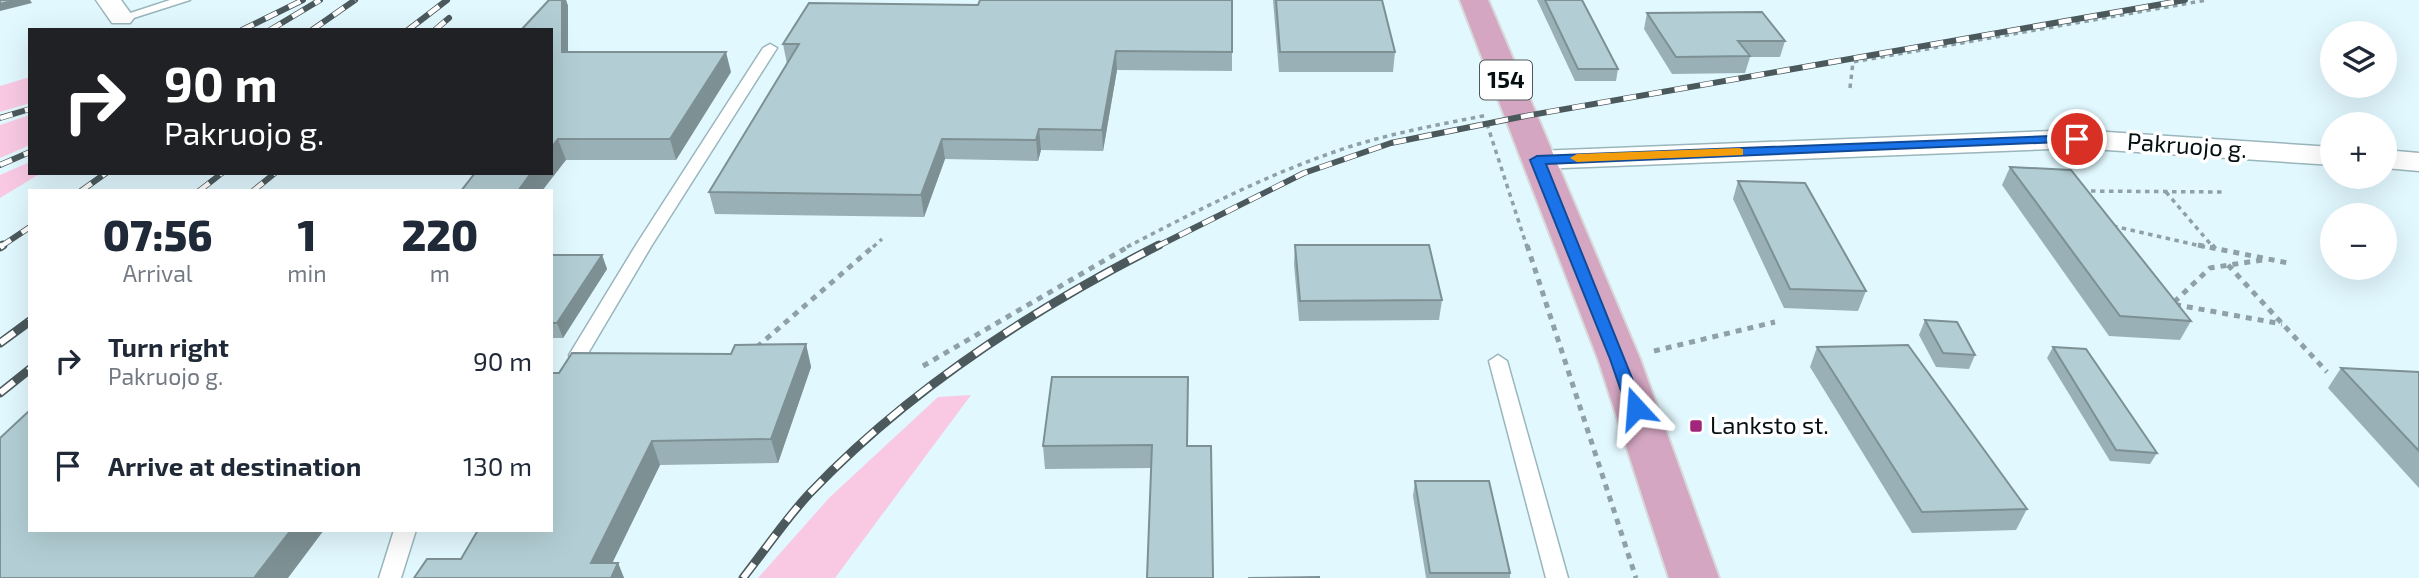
<!DOCTYPE html>
<html lang="en">
<head>
<meta charset="utf-8">
<style>
	body { margin:0; font-family:"Exo 2",sans-serif; background:#f6f6f7; color:#1f2937; height:100vh; display:flex; flex-direction:column; font-size:26px; white-space:nowrap }
	* { box-sizing:border-box; margin:0 }
	p { font-size:23px; color:#747a83 }
	.icon { flex:none; width:38px; height:38px; fill:none; stroke:currentColor; stroke-width:2; stroke-linecap:round; stroke-linejoin:round }
	.map { position:relative; flex:1; overflow:hidden }
	.sheet { position:absolute; left:28px; top:189px; width:525px; height:343px; display:flex; flex-direction:column; background:#fff; border-radius:0px; box-shadow:0 7px 28px #0002 }
	.sheet>* { flex:none }
	.top-card { position:absolute; left:28px; top:28px; width:525px; height:147px; border-radius:0px; box-shadow:0 7px 28px #0002; background:#202124; color:#fff; overflow:hidden }
	.buttons { position:absolute; left:2320px; top:21px; display:grid; gap:14px }
	.buttons a { display:grid; place-items:center; width:77px; height:77px; border-radius:50%; background:#fff; box-shadow:0 7px 28px #0002; font-size:35px }
	.pin { position:absolute; display:grid; place-items:center; width:60px; height:60px; color:#fff; margin:-30px; border:4px solid #fff; border-radius:50%; box-shadow:0 2px 7px #0007 }
	.me { position:absolute; width:77px; margin:-38px; rotate:341deg; stroke-linejoin:round; filter:drop-shadow(0 0 5px #0008) }
	.turn { display:flex; align-items:center; gap:24px; height:147px; padding:0 21px; font-size:32px }
	.turn .icon { width:91px; height:91px; stroke-width:2.5 }
	.turn b { display:block; font-size:49px; line-height:60px }
	.eta { display:flex; justify-content:space-evenly; align-items:center; height:119px; text-align:center }
	.eta b { font-size:42px; font-weight:800; line-height:49px }
	ul { padding:0; list-style:none }
	li { display:flex; align-items:center; gap:21px; height:105px; padding:0 21px }
	li div { flex:1 }
	li b { display:block; font-size:26px }
	li em { font-style:normal }
	.map>svg:first-child { display:block }
	.green { fill:#f9c9e4 }
	.lines { fill:none; stroke-linecap:round; stroke-linejoin:round }
	.service-casing { stroke:#9ab6bc; stroke-width:3 }
	.minor-casing { stroke:#9ab6bc; stroke-width:3 }
	.primary-casing { stroke:#d7d9d9; stroke-width:4 }
	.path-far1 { stroke:#8fa1a6; stroke-width:3.5; stroke-dasharray:4.5 4.5; stroke-linecap:butt }
	.path { stroke:#8fa1a6; stroke-width:5; stroke-dasharray:6 6; stroke-linecap:butt }
	.service { fill:#fff; fill-rule:evenodd }
	.minor { fill:#fff; fill-rule:evenodd }
	.primary { fill:#d4a6c2; fill-rule:evenodd }
	.rail-far1-casing { stroke:#4b595c; stroke-width:6 }
	.rail-casing { stroke:#4b595c; stroke-width:9 }
	.rail-far1 { stroke:#fff; stroke-width:4.5; stroke-dasharray:13; stroke-linecap:butt }
	.rail { stroke:#fff; stroke-width:6; stroke-dasharray:18; stroke-linecap:butt }
	.wall { fill:#99b1b6 }
	.shaded-wall { fill:#7d9094 }
	.building { fill:#b2ced4; stroke:#7d9094; stroke-width:2 }
	.route { fill:#1a73e8; stroke:#114b97; stroke-width:2 }
	.slow { fill:#f59e0b }
	.poi-dot { fill:#a1257a; stroke:#fff; stroke-width:2.5 }
	.labels { text-anchor:middle; stroke-width:7; stroke-linejoin:round; paint-order:stroke }
	.shield { fill:#fff; stroke:#515859; stroke-width:2 }
	.shield-label { font-size:23px; font-weight:bold; fill:#061012 }
	.street-label { font-size:24px; fill:#061012; stroke:#fff }
	.poi-label { font-size:24px; fill:#061012; stroke:#fff; text-anchor:start }
</style>
</head>
<body>
<div class="map">
<svg width="2419" height="578" viewBox="0 0 2419 578">
	<rect width="100%" height="100%" fill="#e1f8fe"/>
	<g class="green">
		<polygon points="30,77 30,103 0,112 0,86"/>
		<polygon points="30,115 30,145 0,158 0,125"/>
		<polygon points="30,162 30,173 41,173 0,198 0,175"/>
		<polygon points="971,395 835,578 758,578 830,497 938,397"/>
	</g>
	<g class="lines">
		<g class="service-casing">
			<g id="service">
				<polygon points="170,0 190,0 121,22 115,18"/>
				<polygon points="770,44 777,48 652,245 587,355 578,361 571,359 569,355 636,245 763,48"/>
				<polygon points="1498,355 1507,361 1568,578 1546,578 1489,361"/>
				<polygon points="394,530 416,530 401,578 379,578"/>
			</g>
		</g>
		<g class="minor-casing">
			<g id="minor">
				<polygon points="96,0 121,0 134,18 130,23 112,23"/>
				<polygon points="2077,130 2333,147 2333,165 2077,148 1537,169 1526,166 1522,160 1526,154 1537,151"/>
				<polygon points="2385,150 2419,153 2419,171 2385,168"/>
			</g>
		</g>
		<g class="primary-casing">
			<polygon id="primary" points="1460,0 1488,0 1640,359 1719,578 1669,578 1598,359"/>
		</g>
		<g class="path-far1">
			<polyline points="1850,88 1853,62 2207,0"/>
			<polyline points="1487,124 1527,247"/>
			<polyline points="2082,191 2225,192"/>
			<polyline points="2166,192 2213,247"/>
			<polyline points="2113,226 2205,247"/>
			<polyline points="873,247 882,239"/>
			<path d="M1127 247C1200 209 1274 171 1352 146 1397 132 1442 124 1488 115"/>
		</g>
		<g class="path">
			<polyline points="1527,245 1636,578"/>
			<polyline points="2198,245 2288,263"/>
			<polyline points="2212,245 2215,249"/>
			<polyline points="2262,260 2210,268 2172,304 2282,324"/>
			<polyline points="2228,265 2327,372"/>
			<polyline points="757,347 875,245"/>
			<polyline points="1654,351 1775,322"/>
			<polyline points="923,366 1131,245"/>
		</g>
		<use href="#service" class="service"/>
		<use href="#minor" class="minor"/>
		<use href="#primary" class="primary"/>
		<g class="rail-far1-casing">
			<g id="rail-far1">
				<polyline points="242,30 303,0"/>
				<polyline points="270,30 320,0"/>
				<polyline points="312,30 355,0"/>
				<polyline points="408,30 447,0"/>
				<polyline points="435,30 449,18"/>
				<polyline points="0,118 30,109"/>
				<polyline points="0,165 30,152"/>
				<polyline points="81,191 106,173"/>
				<polyline points="199,191 222,173"/>
				<polyline points="253,191 275,173"/>
				<polyline points="0,247 30,227"/>
				<polyline points="1156,247 1304,173 1391,143 1520,117 2185,0"/>
			</g>
		</g>
		<g class="rail-casing">
			<g id="rail">
				<polyline points="0,247 3,245"/>
				<polyline points="0,343 30,321"/>
				<polyline points="0,393 30,369"/>
				<path d="M743 578C765 550 785 520 809 494 908 390 1031 310 1159 245"/>
			</g>
		</g>
		<use href="#rail-far1" class="rail-far1"/>
		<use href="#rail" class="rail"/>
	</g>
	<g class="wall">
		<polygon points="549,0 566,0 568,6 568,52 731,72 676,160 566,160 551,173"/>
		<polygon points="1232,0 1232,71 1117,70 1103,151 1041,150 1038,161 945,159 924,217 715,214 709,192 787,64 783,44 978,5"/>
		<polygon points="1273,0 1382,0 1395,52 1393,72 1279,72"/>
		<polygon points="1537,0 1582,0 1618,69 1616,81 1575,81"/>
		<polygon points="1647,13 1785,41 1780,57 1750,57 1745,73 1672,74 1644,29"/>
		<polygon points="2010,167 2191,321 2180,340 2109,336 2002,185"/>
		<polygon points="1738,181 1866,291 1858,311 1784,308 1733,199"/>
		<polygon points="1295,245 1442,300 1439,320 1299,321 1294,264"/>
		<polygon points="551,255 602,255 607,269 563,338 551,338"/>
		<polygon points="1925,320 1975,355 1969,369 1936,367 1919,335"/>
		<polygon points="806,344 811,367 778,463 660,465 612,563 618,563 624,578 414,578 427,559 461,559 478,530 551,530 551,373 559,373 572,353 731,354 735,345"/>
		<polygon points="1817,347 2027,509 2016,530 1912,533 1810,367"/>
		<polygon points="2053,347 2157,453 2150,464 2110,461 2047,358"/>
		<polygon points="2341,368 2419,372 2419,488 2328,388"/>
		<polygon points="1188,377 1188,399 1151,468 1045,469 1043,446"/>
		<polygon points="1415,481 1510,573 1510,578 1426,578 1413,496"/>
	</g>
	<g class="shaded-wall">
		<polygon points="15,0 30,0 32,3 0,11 0,4"/>
		<polygon points="562,0 566,0 568,6 568,72 562,52"/>
		<polygon points="1116,51 1117,70 1103,151 1102,130"/>
		<polygon points="726,52 731,72 676,160 670,139"/>
		<polygon points="1039,129 1041,150 1038,161 1036,140"/>
		<polygon points="558,139 566,160 542,191 518,191 531,173 551,173 551,148"/>
		<polygon points="942,139 945,159 924,217 921,195"/>
		<polygon points="602,255 607,269 563,338 557,323"/>
		<polygon points="806,344 811,367 778,463 771,439"/>
		<polygon points="652,441 660,465 605,578 591,563"/>
		<polygon points="291,530 324,530 288,578 254,578"/>
		<polygon points="618,563 624,578 611,578"/>
	</g>
	<g class="building">
		<polygon points="0,0 15,0 0,4"/>
		<polygon points="549,0 562,0 562,52 726,52 670,139 558,139 551,148 551,30 521,30"/>
		<polygon points="980,0 1232,0 1232,52 1116,51 1102,130 1039,129 1036,140 942,139 921,195 709,192 799,44 783,44 809,3 978,5"/>
		<polygon points="1276,0 1382,0 1395,52 1280,52"/>
		<polygon points="1545,0 1582,0 1618,69 1578,69"/>
		<polygon points="1762,12 1785,41 1738,41 1750,56 1676,57 1647,13"/>
		<polygon points="2010,167 2071,170 2191,321 2120,316"/>
		<polygon points="475,173 531,173 518,191 461,191"/>
		<polygon points="1738,181 1805,183 1866,291 1790,289"/>
		<polygon points="1295,245 1429,245 1442,300 1300,301"/>
		<polygon points="551,255 602,255 557,323 551,323"/>
		<polygon points="1925,320 1957,322 1975,355 1943,353"/>
		<polygon points="806,344 771,439 652,441 591,563 618,563 611,578 414,578 427,559 461,559 478,530 551,530 551,373 559,373 572,353 731,354 735,345"/>
		<polygon points="1908,345 2027,509 1922,512 1817,347"/>
		<polygon points="2053,347 2086,349 2157,453 2116,450"/>
		<polygon points="2341,368 2419,372 2419,451"/>
		<polygon points="1052,377 1188,377 1187,446 1211,446 1213,578 1147,578 1152,445 1043,446"/>
		<polygon points="30,410 30,530 291,530 254,578 0,578 0,438"/>
		<polygon points="1415,481 1489,481 1510,573 1430,573"/>
		<polygon points="1319,577 1319,578 1248,578"/>
	</g>
	<polygon class="route" points="2077,135 2082,136 2082,141 1546,164 1644,408 1636,414 1627,408 1610,359 1530,160 1537,156"/>
	<polygon class="slow" points="1739,148 1743,149 1743,155 1577,162 1570,158 1577,154"/>
	<rect class="poi-dot" x="1689" y="419" width="14" height="14" rx="3.5"/>
	<g class="labels">
		<rect class="shield" x="1480" y="60.5" width="52" height="39" rx="5"/>
		<g class="shield-label">
			<text x="1506" y="88">154</text>
		</g>
		<g class="street-label">
			<text transform="translate(2187 146) rotate(4)" y="8">Pakruojo g.</text>
		</g>
		<g class="poi-label">
			<text x="1710" y="434">Lanksto st.</text>
		</g>
	</g>
</svg>
<div class="buttons">
<a><svg class="icon" aria-label="layers" viewBox="0 0 24 24"><path d="M12 4l9 5-9 5-9-5zM3 14l9 5 9-5"/></svg></a>
<a>+</a>
<a>−</a>
</div>
<div class="pin" style="left:2077px;top:139px;background:#d93025"><svg class="icon" aria-label="arrive" viewBox="0 0 24 24"><path d="M6 21V4h12l-3 4 3 4H6"/></svg></div>
<svg class="me" style="left:1636px;top:408px" viewBox="-20 -20 40 40"><path d="M0-17L14 15 0 8-14 15z" fill="#1a73e8" stroke="#fff" stroke-width="4"/></svg>
<div class="top-card">
<div class="turn"><svg class="icon" aria-label="right" viewBox="0 0 24 24"><path d="M7 20v-9h11M14 6l5 5-5 5"/></svg><div><b>90 m</b>Pakruojo g.</div></div>
</div>
<section class="sheet">
<div class="eta">
<div><b>07:56</b><p>Arrival</p></div>
<div><b>1</b><p>min</p></div>
<div><b>220</b><p>m</p></div>
</div>
<ul>
<li><svg class="icon" aria-label="right" viewBox="0 0 24 24"><path d="M7 20v-9h11M14 6l5 5-5 5"/></svg><div><b>Turn right</b><p>Pakruojo g.</p></div><em>90 m</em></li>
<li><svg class="icon" aria-label="arrive" viewBox="0 0 24 24"><path d="M6 21V4h12l-3 4 3 4H6"/></svg><div><b>Arrive at destination</b></div><em>130 m</em></li>
</ul>
</section>
</div>
</body>
</html>
